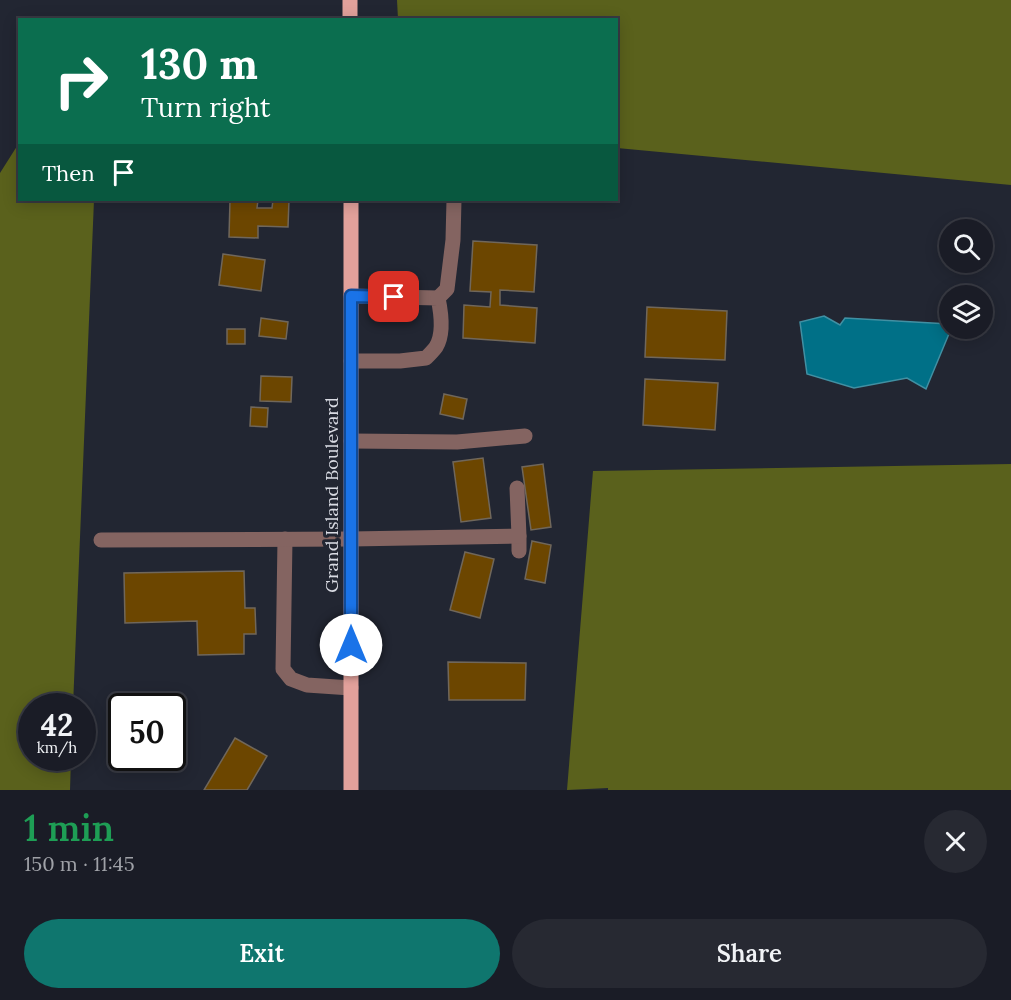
<!DOCTYPE html>
<html lang="en">
<head>
<meta charset="utf-8">
<style>
	body { margin:0; font-family:Lora,serif; background:#272932; color:#f1f3f6; height:100vh; display:flex; flex-direction:column; font-size:22px; white-space:nowrap }
	* { box-sizing:border-box; margin:0 }
	p { font-size:20px; color:#9fa1a7 }
	.icon { flex:none; width:33px; height:33px; fill:none; stroke:currentColor; stroke-width:2; stroke-linecap:round; stroke-linejoin:round }
	.map { position:relative; height:790px; overflow:hidden }
	.panel { display:flex; flex-direction:column; background:#1a1c26; flex:1 }
	.panel>* { flex:none }
	.banner { position:absolute; left:18px; top:18px; width:600px; height:183px; border-radius:0px; box-shadow:0 3px 15px #0003,0 0 0 2px #383a43; background:#0b6e4f; color:#fff; overflow:hidden }
	.tools { position:absolute; left:939px; top:219px; display:grid; gap:12px }
	.tools a { display:grid; place-items:center; width:54px; height:54px; border-radius:50%; background:#1a1c26; box-shadow:0 3px 15px #0003,0 0 0 2px #383a43; font-size:30px }
	.speed { position:absolute; left:18px; top:693px; display:flex; gap:12px; font-size:30px; font-weight:700; text-align:center }
	.speed>* { display:grid; place-content:center; width:78px; height:78px; border-radius:50%; background:#1a1c26; box-shadow:0 3px 15px #0003,0 0 0 2px #383a43; line-height:1 }
	.speed small { font-size:15px; font-weight:400 }
	.speed .limit { border:3px solid #111; border-radius:9px; background:#fff; color:#111 }
	.pin { position:absolute; display:grid; place-items:center; width:51px; height:51px; color:#fff; margin:-26px; border-radius:12px; box-shadow:0 3px 9px #0006 }
	.me { position:absolute; width:66px; margin:-33px; rotate:0deg; stroke-linejoin:round; filter:drop-shadow(0 0 4px #0008) }
	.turn { display:flex; align-items:center; gap:21px; height:126px; padding:0 24px; font-size:27px }
	.turn .icon { width:78px; height:78px; stroke-width:2.5 }
	.turn b { display:block; font-size:42px; line-height:51px }
	.then { display:flex; align-items:center; height:57px; padding:0 24px; background:#0003; gap:12px; font-size:22px }
	.round { display:grid; place-items:center; flex:none; width:63px; height:63px; border-radius:32px; background:#272932 }
	.head { display:flex; align-items:center; justify-content:space-between; height:102px; padding:0 24px }
	h1 { font-size:36px; font-weight:600; line-height:45px; color:#1e9e55 }
	.cta { display:flex; gap:12px; margin-top:auto; padding:12px 24px }
	.cta a { flex:1; height:69px; border-radius:36px; background:#0f766e; color:#fff; font-size:24px; font-weight:600; line-height:69px; text-align:center }
	.cta a+a { background:#272932; color:#f1f3f6 }
	.map>svg:first-child { display:block }
	.forest { fill:#5a611c }
	.water { fill:#007087; stroke:#4190a3; stroke-width:1.5 }
	.building { fill:#6c4600; stroke:#70675b; stroke-width:1.5 }
	.lines { fill:none; stroke-linecap:round; stroke-linejoin:round }
	.minor { stroke:#846461; stroke-width:15 }
	.major { stroke:#e2a19b; stroke-width:15 }
	.route-casing { stroke:#114b97; stroke-width:15 }
	.route { stroke:#1a73e8; stroke-width:10 }
	.labels { text-anchor:middle; stroke-width:6; stroke-linejoin:round; paint-order:stroke }
	.street-label { font-size:18px; fill:#d9dbe3; stroke:#222632 }
</style>
</head>
<body>
<div class="map">
<svg width="1011" height="790" viewBox="0 0 1011 790">
	<rect width="100%" height="100%" fill="#222632"/>
	<g class="forest">
		<polygon points="397,0 1011,0 1011,185 617,148 616,20 398,19"/>
		<polygon points="19,143 20,200 94,200 73,706 32,706 32,758 71,758 70,790 0,790 0,173"/>
		<polygon points="1011,464 1011,790 608,790 608,788 567,790 593,471"/>
	</g>
	<polygon class="water" points="824,316 840,325 845,318 949,324 950,328 951,329 926,389 907,378 854,388 807,374 800,322"/>
	<g class="building">
		<polygon points="230,200 258,200 257,208 272,208 273,200 289,200 288,227 258,226 258,238 229,237"/>
		<polygon points="473,241 537,245 534,292 500,290 500,305 537,308 535,343 463,338 464,305 490,307 491,292 470,291"/>
		<polygon points="223,254 265,260 261,291 219,285"/>
		<polygon points="647,307 727,311 725,360 645,357"/>
		<polygon points="261,318 288,322 286,339 259,336"/>
		<rect x="227" y="329" width="18" height="15"/>
		<polygon points="261,376 292,377 291,402 260,401"/>
		<polygon points="645,379 718,383 715,430 643,425"/>
		<polygon points="444,394 467,399 463,419 440,414"/>
		<polygon points="251,407 268,408 267,427 250,426"/>
		<polygon points="483,458 491,518 461,522 453,462"/>
		<polygon points="543,464 551,527 531,530 522,467"/>
		<polygon points="532,541 551,545 545,583 525,579"/>
		<polygon points="465,552 494,559 480,618 450,610"/>
		<polygon points="244,571 245,608 255,608 256,634 244,634 244,654 198,655 197,621 125,623 124,573"/>
		<polygon points="448,662 526,663 525,700 449,700"/>
		<polygon points="235,738 267,756 247,790 204,790"/>
	</g>
	<g class="lines">
		<g class="minor">
			<path d="M351 296 438 298C441 312 444 334 436 347 433 351 429 355 426 358L400 361H351"/>
			<polyline points="438,298 447,289 453,240 454,200"/>
			<polyline points="351,441 457,442 525,436"/>
			<polyline points="519,536 519,551"/>
			<polyline points="285,539 283,669 291,679 307,685 351,688"/>
			<polyline points="101,540 351,539 519,536 517,488"/>
		</g>
		<g class="major">
			<polyline points="350,0 350,20"/>
			<polyline points="351,200 351,790"/>
		</g>
	</g>
	<g class="lines">
		<g class="route-casing">
			<polyline id="route" points="351,645 351,296 394,297"/>
		</g>
		<use href="#route" class="route"/>
	</g>
	<g class="labels">
		<g class="street-label">
			<text transform="translate(332 495) rotate(-90)" y="6">Grand Island Boulevard</text>
		</g>
	</g>
</svg>
<div class="tools">
<a><svg class="icon" aria-label="search" viewBox="0 0 24 24"><circle cx="10" cy="10" r="6"/><path d="M15 15l6 6"/></svg></a>
<a><svg class="icon" aria-label="layers" viewBox="0 0 24 24"><path d="M12 4l9 5-9 5-9-5zM3 14l9 5 9-5"/></svg></a>
</div>
<div class="speed"><div>42<small>km/h</small></div><div class="limit">50</div></div>
<div class="pin" style="left:394px;top:297px;background:#d93025"><svg class="icon" aria-label="arrive" viewBox="0 0 24 24"><path d="M6 21V4h12l-3 4 3 4H6"/></svg></div>
<svg class="me" style="left:351px;top:645px" viewBox="-20 -20 40 40"><circle r="19" fill="#fff"/><path d="M0-13L10 11 0 6-10 11z" fill="#1a73e8"/></svg>
<div class="banner">
<div class="turn"><svg class="icon" aria-label="right" viewBox="0 0 24 24"><path d="M7 20v-9h11M14 6l5 5-5 5"/></svg><div><b>130 m</b>Turn right</div></div>
<div class="then">Then<svg class="icon" aria-label="arrive" viewBox="0 0 24 24"><path d="M6 21V4h12l-3 4 3 4H6"/></svg></div>
</div>
</div>
<section class="panel">
<div class="head"><div><h1>1 min</h1><p>150 m · 11:45</p></div><a class="round"><svg class="icon" aria-label="close" viewBox="0 0 24 24"><path d="M6 6l12 12M18 6L6 18"/></svg></a></div>
<div class="cta"><a>Exit</a><a>Share</a></div>
</section>
</body>
</html>
